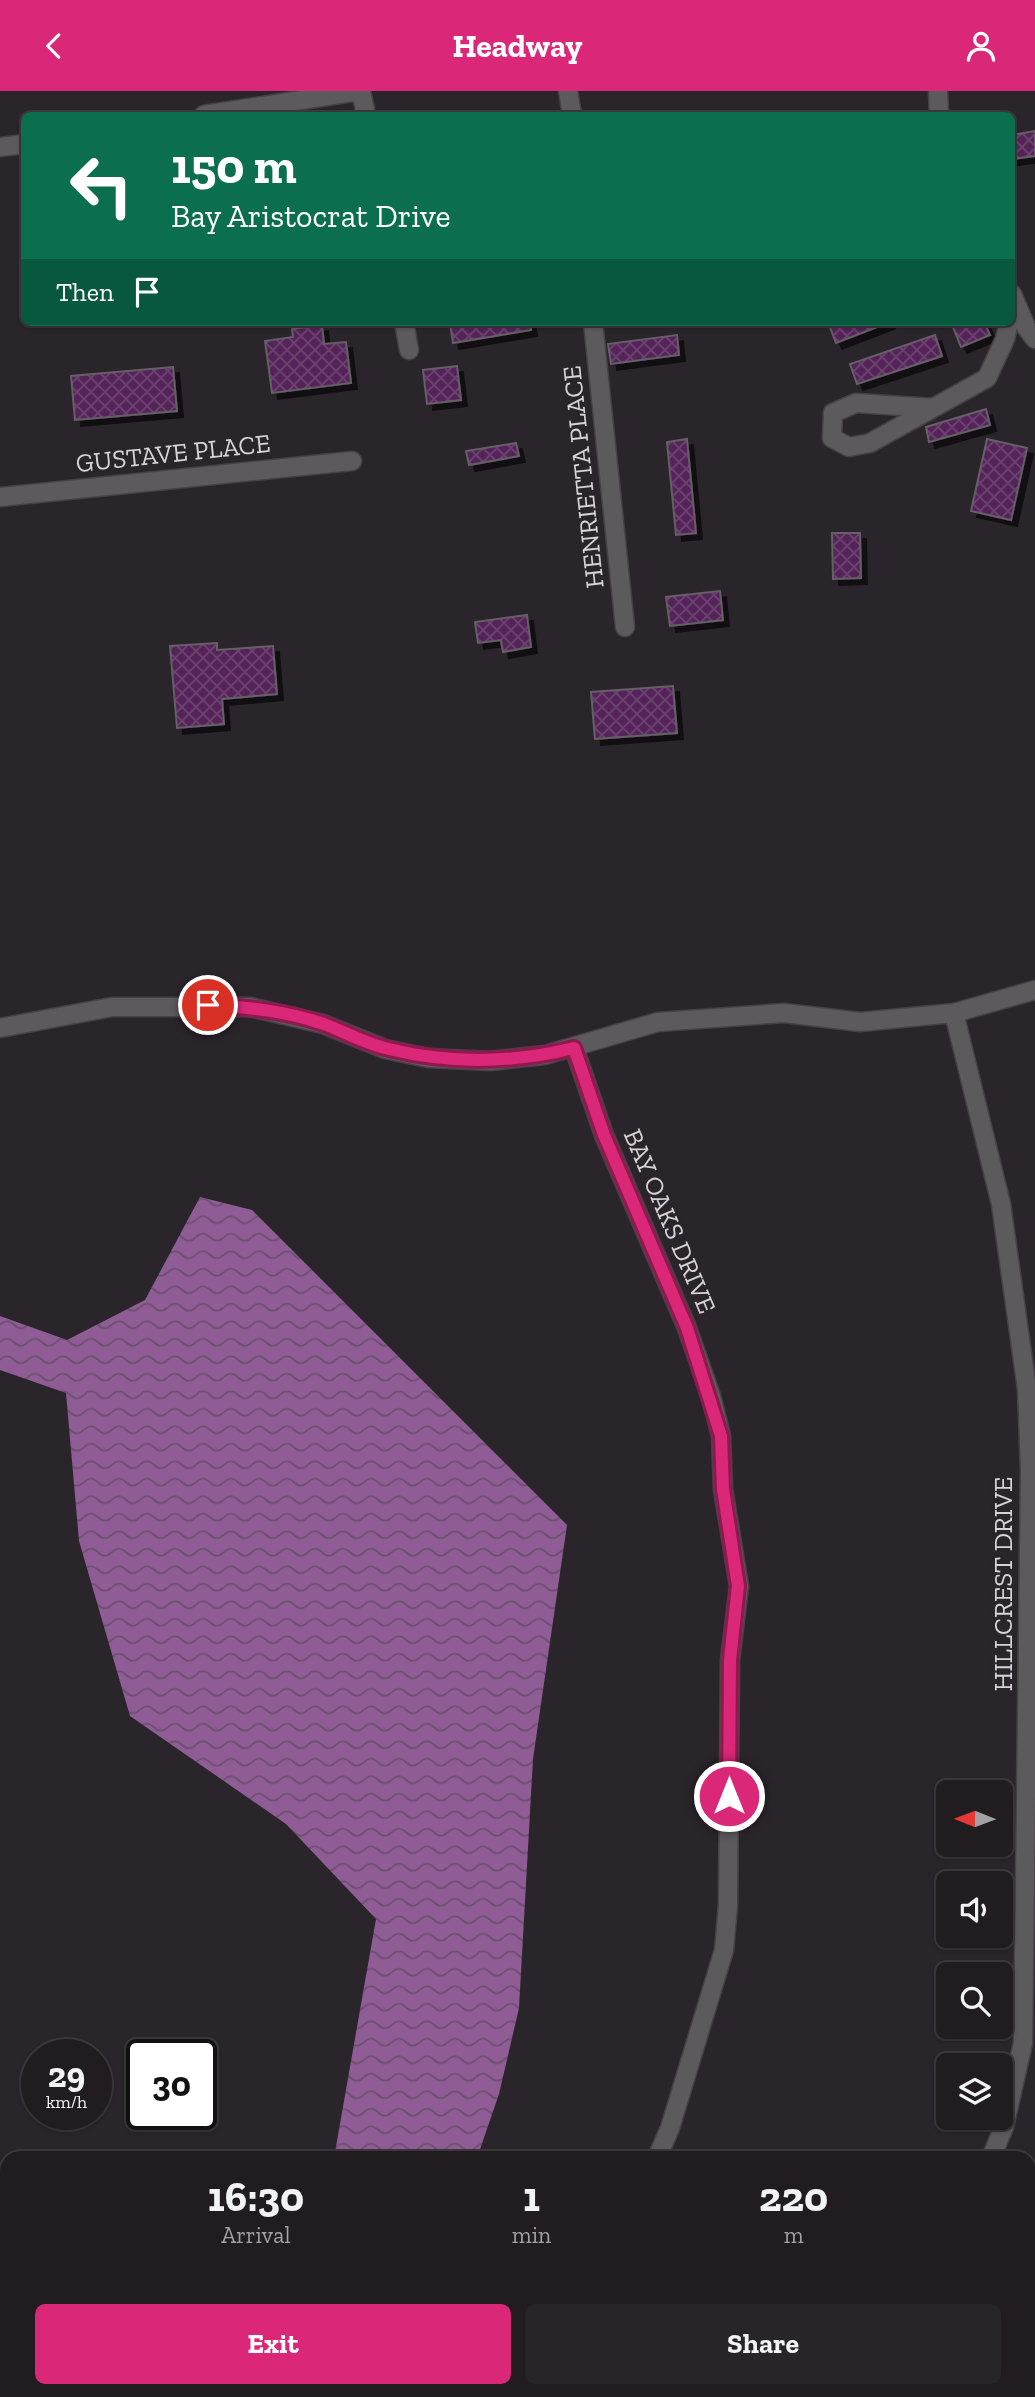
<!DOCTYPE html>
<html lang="en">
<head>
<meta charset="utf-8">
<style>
	body { margin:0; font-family:"Zilla Slab",serif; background:#282529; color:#f1f3f6; height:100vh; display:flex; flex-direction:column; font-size:26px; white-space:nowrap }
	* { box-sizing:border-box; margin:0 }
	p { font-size:23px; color:#a2a1a5 }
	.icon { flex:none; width:38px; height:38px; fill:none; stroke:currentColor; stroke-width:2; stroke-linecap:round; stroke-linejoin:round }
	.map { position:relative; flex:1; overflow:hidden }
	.sheet { position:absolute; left:0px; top:2060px; width:1036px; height:247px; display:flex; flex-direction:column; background:#201c20; border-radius:21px 21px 0 0; box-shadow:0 2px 5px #0004,0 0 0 2px #3d3a3e }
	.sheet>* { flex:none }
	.banner { position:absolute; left:21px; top:21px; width:994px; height:214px; border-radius:10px; box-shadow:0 2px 5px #0004,0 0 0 2px #3d3a3e; background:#0b6e4f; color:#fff; overflow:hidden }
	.needle { width:46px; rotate:271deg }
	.tools { position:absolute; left:936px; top:1689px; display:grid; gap:14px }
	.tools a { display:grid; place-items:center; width:77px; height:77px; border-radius:10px; background:#201c20; box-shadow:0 2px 5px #0004,0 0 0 2px #3d3a3e; font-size:35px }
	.speed { position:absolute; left:21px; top:1948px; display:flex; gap:14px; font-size:35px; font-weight:700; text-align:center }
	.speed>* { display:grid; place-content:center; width:91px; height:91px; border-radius:50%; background:#201c20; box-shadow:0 2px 5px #0004,0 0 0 2px #3d3a3e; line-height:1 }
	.speed small { font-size:18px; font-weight:400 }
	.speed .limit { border:4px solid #111; border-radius:10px; background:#fff; color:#111 }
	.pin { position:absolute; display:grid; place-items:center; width:60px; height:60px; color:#fff; margin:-30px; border:4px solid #fff; border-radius:50%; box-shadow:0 2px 7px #0007 }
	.me { position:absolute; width:77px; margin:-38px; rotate:0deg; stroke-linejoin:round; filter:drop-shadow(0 0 5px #0008) }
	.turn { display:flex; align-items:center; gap:24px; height:147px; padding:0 35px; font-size:32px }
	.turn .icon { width:91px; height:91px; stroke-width:2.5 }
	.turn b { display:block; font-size:49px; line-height:60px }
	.then { display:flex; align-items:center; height:66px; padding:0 35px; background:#0003; gap:14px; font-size:26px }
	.eta { display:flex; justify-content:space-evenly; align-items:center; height:119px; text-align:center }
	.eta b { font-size:42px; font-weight:700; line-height:49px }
	.primary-button { display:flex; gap:14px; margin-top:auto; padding:14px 35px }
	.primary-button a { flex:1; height:80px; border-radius:10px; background:#db2777; color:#fff; font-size:28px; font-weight:700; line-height:80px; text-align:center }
	.primary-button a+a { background:#282529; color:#f1f3f6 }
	header { display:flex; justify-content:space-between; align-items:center; height:91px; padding:0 35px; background:#db2777; color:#fff; font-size:32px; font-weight:700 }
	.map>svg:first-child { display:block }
	.water { fill:url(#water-waves) }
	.building { fill:url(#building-cross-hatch); stroke:#655e66; stroke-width:2; filter:url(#shadow) }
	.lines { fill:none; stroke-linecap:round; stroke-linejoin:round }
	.service-casing { stroke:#464146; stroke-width:21 }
	.minor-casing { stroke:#464146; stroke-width:21 }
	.service { stroke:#5d5a5d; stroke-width:18 }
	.minor { stroke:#5d5a5d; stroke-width:18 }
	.route-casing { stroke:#8e194d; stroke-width:18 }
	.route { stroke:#db2777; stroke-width:12 }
	.labels { text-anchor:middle; stroke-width:7; stroke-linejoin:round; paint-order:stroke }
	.street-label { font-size:26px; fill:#d6d2d6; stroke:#2a252b }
</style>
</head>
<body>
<header><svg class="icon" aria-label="back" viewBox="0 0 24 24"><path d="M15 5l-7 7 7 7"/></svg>Headway<svg class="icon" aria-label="person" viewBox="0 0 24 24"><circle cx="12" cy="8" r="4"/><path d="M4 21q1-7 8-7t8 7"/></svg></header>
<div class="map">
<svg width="1035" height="2306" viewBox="0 0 1035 2306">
	<defs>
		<pattern id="water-waves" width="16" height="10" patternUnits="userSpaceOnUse" patternTransform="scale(1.75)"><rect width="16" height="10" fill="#905c96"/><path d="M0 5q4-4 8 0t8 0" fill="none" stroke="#6c4f6f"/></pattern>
		<pattern id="building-cross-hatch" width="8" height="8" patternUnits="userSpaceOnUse" patternTransform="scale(1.75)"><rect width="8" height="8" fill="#54245a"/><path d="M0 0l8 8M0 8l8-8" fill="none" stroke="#6c4371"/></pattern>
		<filter id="shadow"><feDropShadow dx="6" dy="6" stdDeviation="0" flood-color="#0009"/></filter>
	</defs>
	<rect width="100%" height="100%" fill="#2a252b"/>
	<g class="water">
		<polygon points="200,1106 252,1119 567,1434 533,1668 519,1917 499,2003 477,2067 334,2067 376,1828 286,1733 130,1625 79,1450 66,1302 0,1279 0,1225 67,1249 145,1209"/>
		<polygon points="303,2300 435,2300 434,2306 302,2306"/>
	</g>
	<g class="building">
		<polygon points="1035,40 1035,65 1012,68 1012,44"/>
		<polygon points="530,231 531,239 453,252 450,232"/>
		<polygon points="828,231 890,231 836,252"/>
		<polygon points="951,231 984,231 990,244 961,256"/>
		<polygon points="322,234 324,253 346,251 351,292 272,302 265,250 293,246 292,238"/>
		<polygon points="677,244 679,264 611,273 608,253"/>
		<polygon points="935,244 942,265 857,293 850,273"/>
		<polygon points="457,275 461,309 427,313 423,279"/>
		<polygon points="173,276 177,320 75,329 71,285"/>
		<polygon points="986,318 990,334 929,351 926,336"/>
		<polygon points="687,348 696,442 676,444 667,351"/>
		<polygon points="987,348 1027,357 1011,429 971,420"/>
		<polygon points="516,352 519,365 469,374 466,360"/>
		<polygon points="832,442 860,442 861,487 833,488"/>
		<polygon points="720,500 723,529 670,535 666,506"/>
		<polygon points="527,524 531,556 503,561 501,549 478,552 475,531"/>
		<polygon points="217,552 217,559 273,555 277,603 222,608 224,633 177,637 170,555"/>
		<polygon points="673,595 677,642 595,648 591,601"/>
	</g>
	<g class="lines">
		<g class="service-casing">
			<g id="service">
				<polyline points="361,0 366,24"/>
				<polyline points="404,231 409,259"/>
				<polyline points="933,317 856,312 833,322 832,347 849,356 870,352 987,287 1005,248 1009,231"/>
			</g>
		</g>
		<g class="minor-casing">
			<g id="minor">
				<polyline points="568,0 572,24"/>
				<polyline points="938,0 939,24"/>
				<polyline points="204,24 359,0"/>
				<polyline points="0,56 24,53"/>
				<polyline points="1012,203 1026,236 1035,248"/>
				<polyline points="593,231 625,536"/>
				<polyline points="0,406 352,370"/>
				<polyline points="954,922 1001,1113 1027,1298 1030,1379 1023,1952 1004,2036 991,2067"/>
				<polyline points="0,937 112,916 250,916 323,933 385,958 428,967 490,970 545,964 658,931 784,922 860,931 954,922 1035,899"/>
				<polyline points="574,957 604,1044 687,1237 711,1305 721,1345 723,1398 739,1495 730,1569 728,1814 724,1859 670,2037 657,2067"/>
				<polyline points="600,2300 601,2306"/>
				<polyline points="883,2306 883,2300"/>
			</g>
		</g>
		<use href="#service" class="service"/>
		<use href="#minor" class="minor"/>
	</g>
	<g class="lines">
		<g class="route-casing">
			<path id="route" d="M208 914C247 916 286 920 324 933 345 941 366 953 389 958 450 973 513 972 574 957L604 1044 687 1237 721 1345 723 1398 738 1495 730 1569 729 1705"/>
		</g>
		<use href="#route" class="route"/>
	</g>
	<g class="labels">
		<g class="street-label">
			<text transform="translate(173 362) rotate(-6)" y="9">GUSTAVE PLACE</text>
			<text transform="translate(583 386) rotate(-96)" y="9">HENRIETTA PLACE</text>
			<text transform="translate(670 1130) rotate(67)" y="9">BAY OAKS DRIVE</text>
			<text transform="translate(1003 1493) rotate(-90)" y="9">HILLCREST DRIVE</text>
		</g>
	</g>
</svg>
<div class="tools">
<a><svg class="needle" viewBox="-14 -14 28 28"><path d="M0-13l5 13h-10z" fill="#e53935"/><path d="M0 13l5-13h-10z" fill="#a2a1a5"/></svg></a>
<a><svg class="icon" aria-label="sound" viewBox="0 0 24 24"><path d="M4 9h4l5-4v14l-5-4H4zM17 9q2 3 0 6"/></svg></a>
<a><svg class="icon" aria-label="search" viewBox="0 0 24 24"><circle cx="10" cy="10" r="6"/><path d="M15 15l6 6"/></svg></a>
<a><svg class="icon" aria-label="layers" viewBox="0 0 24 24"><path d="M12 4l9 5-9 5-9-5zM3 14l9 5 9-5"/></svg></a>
</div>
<div class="speed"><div>29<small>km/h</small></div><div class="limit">30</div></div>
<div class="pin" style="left:208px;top:914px;background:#d93025"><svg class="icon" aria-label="arrive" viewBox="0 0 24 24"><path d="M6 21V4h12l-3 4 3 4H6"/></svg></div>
<svg class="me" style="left:729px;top:1705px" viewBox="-20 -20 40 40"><circle r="17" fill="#db2777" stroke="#fff" stroke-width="3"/><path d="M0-11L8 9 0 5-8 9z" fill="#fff"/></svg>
<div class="banner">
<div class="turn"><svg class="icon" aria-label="left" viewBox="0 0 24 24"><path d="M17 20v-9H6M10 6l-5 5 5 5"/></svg><div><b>150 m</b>Bay Aristocrat Drive</div></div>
<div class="then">Then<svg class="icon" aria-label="arrive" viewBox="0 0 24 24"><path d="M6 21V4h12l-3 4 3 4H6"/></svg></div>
</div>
<section class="sheet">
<div class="eta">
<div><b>16:30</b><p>Arrival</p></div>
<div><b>1</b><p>min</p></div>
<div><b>220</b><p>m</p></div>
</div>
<div class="primary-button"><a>Exit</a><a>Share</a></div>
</section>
</div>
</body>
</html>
